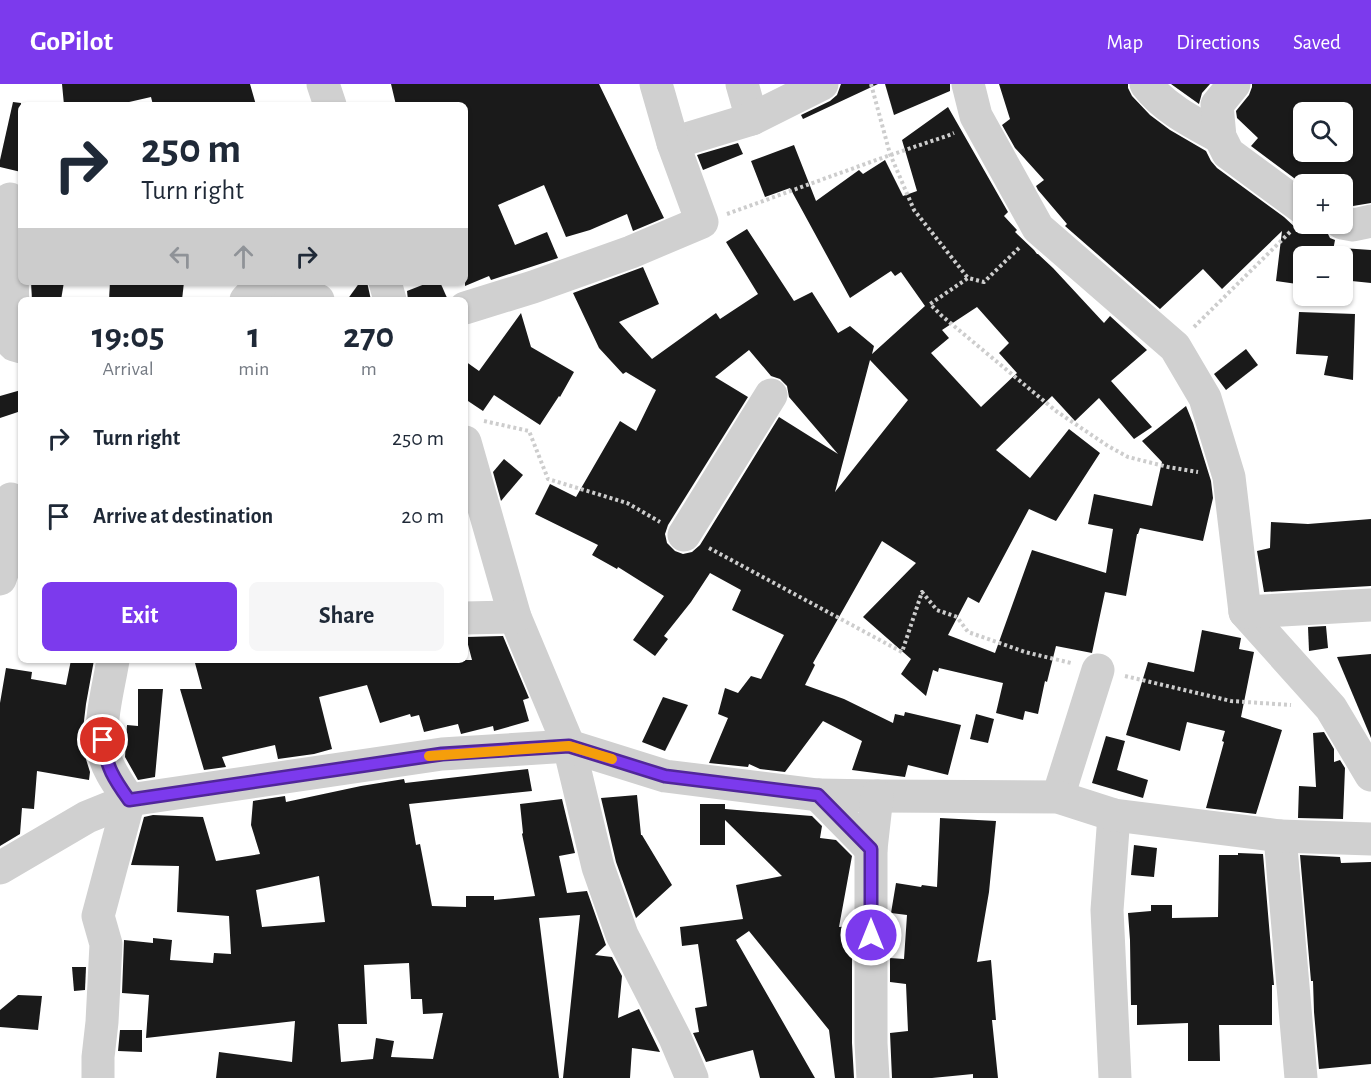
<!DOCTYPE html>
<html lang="en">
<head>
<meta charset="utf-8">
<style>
	body { margin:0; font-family:"Alegreya Sans",sans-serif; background:#f6f6f7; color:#1f2937; height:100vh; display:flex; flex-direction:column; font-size:22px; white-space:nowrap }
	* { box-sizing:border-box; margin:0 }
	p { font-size:20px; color:#747a83 }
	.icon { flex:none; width:33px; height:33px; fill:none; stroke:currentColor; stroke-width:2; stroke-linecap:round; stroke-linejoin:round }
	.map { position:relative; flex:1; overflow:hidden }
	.panel { position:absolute; left:18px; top:213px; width:450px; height:366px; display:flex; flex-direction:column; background:#fff; border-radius:9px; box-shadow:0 2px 4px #0004 }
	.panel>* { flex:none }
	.hud { position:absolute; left:18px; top:18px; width:450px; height:183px; border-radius:9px; box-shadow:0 2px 4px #0004; background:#fff; color:#1f2937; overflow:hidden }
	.fabs { position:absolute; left:1293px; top:18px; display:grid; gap:12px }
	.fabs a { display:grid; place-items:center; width:60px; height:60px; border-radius:9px; background:#fff; box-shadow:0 2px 4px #0004; font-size:30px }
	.pin { position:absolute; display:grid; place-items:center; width:51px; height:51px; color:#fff; margin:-26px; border:3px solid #fff; border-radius:50%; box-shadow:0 2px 6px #0007 }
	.me { position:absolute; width:66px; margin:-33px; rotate:0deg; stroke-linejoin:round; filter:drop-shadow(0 0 4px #0008) }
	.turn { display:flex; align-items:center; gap:21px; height:126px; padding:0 24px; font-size:27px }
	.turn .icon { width:78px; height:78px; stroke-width:2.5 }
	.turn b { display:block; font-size:42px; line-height:51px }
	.lanes { display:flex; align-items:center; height:57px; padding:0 24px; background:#0003; justify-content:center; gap:30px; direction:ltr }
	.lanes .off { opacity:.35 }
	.eta { display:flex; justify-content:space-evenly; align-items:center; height:102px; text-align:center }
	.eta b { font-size:36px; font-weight:600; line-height:42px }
	.primary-button { display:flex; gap:12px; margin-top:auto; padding:12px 24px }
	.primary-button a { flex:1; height:69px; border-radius:9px; background:#7c3aed; color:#fff; font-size:24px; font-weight:600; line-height:69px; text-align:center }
	.primary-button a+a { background:#f6f6f7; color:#1f2937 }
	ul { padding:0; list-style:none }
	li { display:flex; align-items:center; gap:18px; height:78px; padding:0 24px }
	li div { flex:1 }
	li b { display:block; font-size:22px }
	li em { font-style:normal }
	header { display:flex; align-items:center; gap:36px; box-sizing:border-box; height:84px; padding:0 30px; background:#7c3aed; color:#fff }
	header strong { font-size:28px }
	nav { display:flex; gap:33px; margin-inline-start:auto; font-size:21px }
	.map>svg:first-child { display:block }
	.building { fill:#1a1a1a; fill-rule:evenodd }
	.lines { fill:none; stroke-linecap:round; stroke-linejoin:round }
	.path { stroke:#cdcdcd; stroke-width:4; stroke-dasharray:3 3; stroke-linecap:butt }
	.minor { stroke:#d0d0d0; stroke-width:33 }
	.route-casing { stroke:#51269a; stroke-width:15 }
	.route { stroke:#7c3aed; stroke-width:10 }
	.slow { stroke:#f59e0b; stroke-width:10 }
</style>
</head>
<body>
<header>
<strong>GoPilot</strong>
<nav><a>Map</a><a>Directions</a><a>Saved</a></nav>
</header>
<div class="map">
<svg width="1371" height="994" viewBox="0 0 1371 994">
	<rect width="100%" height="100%" fill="#fff"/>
	<g class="building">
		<polygon points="62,0 250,0 256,21 153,21 151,13 116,21 64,21"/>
		<polygon points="391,0 599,0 664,134 633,147 627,130 590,146 566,153 544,101 498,121 515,161 547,148 558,174 491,196 489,192 465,202 465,21 396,21"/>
		<polygon points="841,0 878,0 803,35 801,31 830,17 837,11"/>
		<polygon points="885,0 950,0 950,7 894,31"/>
		<polygon points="999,0 1128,0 1128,4 1132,12 1150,31 1170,46 1206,67 1211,77 1217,84 1284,133 1297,145 1328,150 1330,154 1335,156 1332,172 1304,172 1304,201 1276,197 1282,147 1222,205 1203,185 1160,225 1065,142 1067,140 1038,106 1036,102 1044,96 1015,64 1002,41 1010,35"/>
		<polygon points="1171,0 1210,0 1202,9 1199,20"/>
		<path d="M1252 0H1371V119L1353 122 1342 121V100H1302L1251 62 1258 54 1237 34 1236 27 1249 11 1252 3ZM1304 28H1342V68H1304Z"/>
		<polygon points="13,18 21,19 21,88 0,83 0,76"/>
		<path d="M948 23 1008 128 1004 132 1017 146 1015 148 1034 166 1037 170H1038L1053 184 1104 239 1110 232 1147 266 1111 297 1152 343 1134 355 1099 314 1075 337 1052 312 996 366 1030 394 1069 345 1100 369 1056 437 1029 425 979 519 968 513 948 551 995 569 1032 466 1106 489 1113 445 1088 440 1094 410 1152 422 1162 378 1142 357 1186 322 1193 339 1211 397 1213 414 1203 457 1140 444 1138 450H1137L1126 512 1105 508 1092 569 1056 562 1047 598 1045 597 1038 630 1025 627 1023 636 996 629 1003 599 939 584 938 588 933 586 926 612 901 590 911 575 863 533 916 479 882 457 813 579 815 581 805 601 844 615 893 639 895 630 904 632 905 628 961 641 948 691 908 681 905 693 852 686 862 657 823 637 785 688 760 685 749 680 748 683 709 679 728 634 718 630 725 604 738 609 751 592 761 595 784 551 732 526 741 506 710 489 691 518 664 552 668 555 655 572 633 556 664 512 618 483 617 485 592 471 598 461 535 430 550 400 576 413 620 337 636 347 656 306 626 288 623 290 599 264 573 209 643 183 659 220 619 238 652 275 716 229 720 235 758 210 726 158 747 145 794 217 812 208 838 249 850 242 874 262 872 270 925 222 901 188 895 192 891 187 850 214 790 104 765 113 751 77 794 61 816 117 859 86 863 90 885 76 903 112 917 107 902 56ZM977 223 1009 259 999 269 1017 289 981 323 931 269 949 254 942 246ZM749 266 771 292 780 295 787 302 789 313 838 370 779 333 700 461 692 468 683 470 675 467 667 459 665 450 668 441 748 313 715 293ZM870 276 908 316 835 408 844 374Z"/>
		<polygon points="738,59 743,70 703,86 697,71"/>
		<polygon points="1342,164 1371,166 1371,199 1342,196"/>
		<polygon points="31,198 64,198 61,216 32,216"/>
		<polygon points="110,198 184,198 182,216 109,216"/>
		<polygon points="360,198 367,198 371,216 347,216"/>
		<polygon points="430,198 440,198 448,216 408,216 407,207"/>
		<polygon points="1299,228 1355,230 1353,296 1324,291 1328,272 1296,270"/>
		<polygon points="521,229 531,263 574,288 560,313 559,312 540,341 494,311 483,327 465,315 465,277 479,287"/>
		<polygon points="1246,265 1258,281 1226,306 1214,290"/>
		<polygon points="21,306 21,327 0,334 0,312"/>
		<polygon points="504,375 523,391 501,417 493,388"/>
		<polygon points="1371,435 1371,502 1264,508 1257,467 1270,464 1271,438 1308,440"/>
		<polygon points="1326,542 1328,564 1309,567 1308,543"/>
		<polygon points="1202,546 1241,554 1239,565 1254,568 1241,633 1282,646 1256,730 1206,724 1224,658 1222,657 1225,647 1187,638 1180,667 1126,651 1148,578 1194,588"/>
		<polygon points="503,552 529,614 523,616 529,637 494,647 493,642 461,650 458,640 424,648 419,631 411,633 410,630 380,639 367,601 319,613 332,665 314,670 278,675 275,661 222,673 226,683 204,686 180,605 202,605 195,579 205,576 472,576 466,553"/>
		<polygon points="1371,570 1371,654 1337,573"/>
		<polygon points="71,576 94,576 86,620 83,645 85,672 90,688 89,696 37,687 34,725 22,724 20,750 0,762 0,619 6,584 32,588 31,595 66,601"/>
		<polygon points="138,605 163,605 155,693 138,696 125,673 127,641 138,642"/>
		<polygon points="663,613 688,621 665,667 642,658"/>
		<polygon points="976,630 994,635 988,659 970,655"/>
		<polygon points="1324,648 1334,665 1334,678 1340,676 1345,684 1343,735 1298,734 1299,702 1316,703 1313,649"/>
		<polygon points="1106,652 1125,657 1117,686 1148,696 1143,714 1092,699"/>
		<path d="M528 685 532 707 409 720 416 761 420 760 432 822 466 823V812H494V816L535 812 522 750 523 749 520 720 562 715 575 769 559 772 567 809 587 807 606 861 595 871 612 873 622 892 618 934 639 925 660 968 632 964 630 994H563L580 831 539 834 559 994H216L219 968 292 978 295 937 146 954 149 911 122 909 124 856 153 859V854L172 856 170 876 213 879 214 869 231 870 229 832 177 828 179 782 131 781 144 733 153 731 203 733 216 777 260 770 251 741 253 717 285 712 286 718 361 702 404 695 405 699ZM319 792 325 838 262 843 256 806ZM409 879 411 915H422L423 930 443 929 433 975 391 973 394 957 376 954 373 975 341 978 338 940H367L364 881Z"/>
		<polygon points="637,711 641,751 642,751 672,801 636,834 616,778 601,714"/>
		<polygon points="700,720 725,720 725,725 812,732 822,742 820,754 836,756 852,772 839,843 852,842 852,959 854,994 835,994 829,946 749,847 736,856 815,994 760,994 753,966 706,978 693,949 699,948 695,924 707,922 698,860 682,862 680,843 743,835 736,801 782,792 725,736 725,761 700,761"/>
		<polygon points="940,734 996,737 989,808 977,878 991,876 996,936 992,936 998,994 973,994 973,990 932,994 892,994 890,949 908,947 906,900 890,898 890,874 904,875 907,831 891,829 896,799 921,803 922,801 937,803"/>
		<polygon points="1134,761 1157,764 1154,793 1131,791"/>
		<polygon points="1238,769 1263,770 1274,901 1272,901 1272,941 1219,941 1220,977 1188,977 1188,939 1137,941 1137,921 1131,921 1130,856 1128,829 1151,827 1151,821 1172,821 1172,834 1218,833 1219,771 1238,771"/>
		<polygon points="1300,771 1340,773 1341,779 1371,778 1371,980 1319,985 1314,928 1313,897 1311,897"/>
		<polygon points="72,883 86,883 85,906 74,907"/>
		<polygon points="18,911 42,912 38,946 0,943 0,926"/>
		<polygon points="120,946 142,946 142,968 118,967"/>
	</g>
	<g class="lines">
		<g class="path">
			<polyline points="871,0 890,70 914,126 968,194"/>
			<path d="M727 130C800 104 873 76 947 52L954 49"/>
			<polyline points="1019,164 984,198 968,194 930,220 942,232 1056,327 1108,362 1128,373 1168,383 1198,388"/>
			<polyline points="1194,243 1291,147"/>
			<polyline points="484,337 529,347 548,395 627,419 660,438"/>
			<polyline points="709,464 902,568 922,508 937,526 957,533 968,548 1025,568 1071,579"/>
			<polyline points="1125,592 1231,617 1291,621"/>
		</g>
		<g class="minor">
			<polyline points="323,0 330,21"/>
			<polyline points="742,0 752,35"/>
			<polyline points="968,0 976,32 1038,144 1175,263 1205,314 1229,393 1245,528 1331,624 1371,691"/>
			<path d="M1146 0C1164 24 1194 39 1220 53"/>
			<polyline points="1234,0 1217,21 1220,53 1228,69 1304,125"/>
			<polyline points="673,59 752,35 822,0"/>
			<polyline points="10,115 14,261 21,263"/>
			<polyline points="1342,139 1353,141 1371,137"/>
			<polyline points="274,198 318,216"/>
			<polyline points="385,198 390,216"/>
			<polyline points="246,216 263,198"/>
			<polyline points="465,224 533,203 631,168 702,138 673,59 656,0"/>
			<polyline points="465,358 515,533 569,662 598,783 622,851 675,954 692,994"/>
			<polyline points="684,451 771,311"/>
			<polyline points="0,495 15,452 11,415 21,419"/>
			<polyline points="1245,528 1371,521"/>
			<polyline points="465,534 515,533"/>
			<polyline points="818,711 871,765"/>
			<polyline points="1058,713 1098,586"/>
			<polyline points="1114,731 1107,826 1115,994"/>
			<polyline points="1280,752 1301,994"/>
			<polyline points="0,784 87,733 129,716 442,670 569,662 665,692 818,711 877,712 1058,713 1114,731 1280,752 1371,755"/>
			<path d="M98 994V973L102 938 106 860 98 832 129 716C120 702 108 687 104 670 98 639 108 607 113 576"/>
			<polyline points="873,994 871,959 871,765 877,712"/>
		</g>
	</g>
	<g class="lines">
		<g class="route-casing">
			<path id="route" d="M103 656C106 683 114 695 129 716L442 670 569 662 665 692 818 711 871 765V851"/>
		</g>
		<use href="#route" class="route"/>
		<polyline class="slow" points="429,672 569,662 612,675"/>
	</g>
</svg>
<div class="fabs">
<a><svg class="icon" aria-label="search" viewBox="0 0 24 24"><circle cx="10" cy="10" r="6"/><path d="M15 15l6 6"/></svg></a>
<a>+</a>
<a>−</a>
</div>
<div class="pin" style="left:103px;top:656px;background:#d93025"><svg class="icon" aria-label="arrive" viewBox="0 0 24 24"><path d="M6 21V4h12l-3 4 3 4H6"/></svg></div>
<svg class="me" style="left:871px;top:851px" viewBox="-20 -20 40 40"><circle r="17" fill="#7c3aed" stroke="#fff" stroke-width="3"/><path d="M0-11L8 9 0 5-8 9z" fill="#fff"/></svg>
<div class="hud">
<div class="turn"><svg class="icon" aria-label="right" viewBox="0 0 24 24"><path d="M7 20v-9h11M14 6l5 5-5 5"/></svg><div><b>250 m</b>Turn right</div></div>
<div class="lanes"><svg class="icon off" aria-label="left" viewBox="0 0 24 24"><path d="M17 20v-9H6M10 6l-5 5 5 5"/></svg><svg class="icon off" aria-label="ahead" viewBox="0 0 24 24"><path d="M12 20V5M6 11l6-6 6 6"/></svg><svg class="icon" aria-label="right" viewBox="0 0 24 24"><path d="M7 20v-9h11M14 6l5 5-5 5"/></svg></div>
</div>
<section class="panel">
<div class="eta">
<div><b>19:05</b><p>Arrival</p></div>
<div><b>1</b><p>min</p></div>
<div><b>270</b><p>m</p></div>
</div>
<ul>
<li><svg class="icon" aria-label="right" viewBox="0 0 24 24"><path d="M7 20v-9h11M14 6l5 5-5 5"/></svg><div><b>Turn right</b></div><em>250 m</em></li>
<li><svg class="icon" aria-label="arrive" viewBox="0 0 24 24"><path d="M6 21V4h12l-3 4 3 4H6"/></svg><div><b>Arrive at destination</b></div><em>20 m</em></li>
</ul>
<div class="primary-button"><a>Exit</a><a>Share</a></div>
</section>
</div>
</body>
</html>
